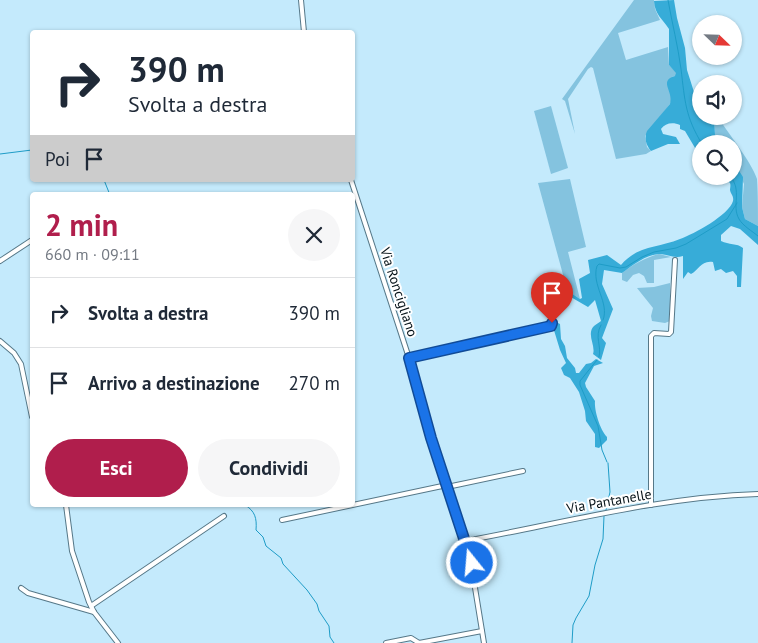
<!DOCTYPE html>
<html lang="it">
<head>
<meta charset="utf-8">
<style>
	body { margin:0; font-family:"PT Sans",sans-serif; background:#f6f6f7; color:#1f2937; height:100vh; display:flex; flex-direction:column; font-size:19px; white-space:nowrap }
	* { box-sizing:border-box; margin:0 }
	p { font-size:16px; color:#747a83 }
	.icon { flex:none; width:28px; height:28px; fill:none; stroke:currentColor; stroke-width:2; stroke-linecap:round; stroke-linejoin:round }
	.map { position:relative; flex:1; overflow:hidden }
	.sheet { position:absolute; left:30px; top:192px; width:325px; height:315px; display:flex; flex-direction:column; background:#fff; border-radius:5px; box-shadow:0 1px 4px #0004 }
	.sheet>* { flex:none }
	.guide { position:absolute; left:30px; top:30px; width:325px; height:152px; border-radius:5px; box-shadow:0 1px 4px #0004; background:#fff; color:#1f2937; overflow:hidden }
	.needle { width:32px; rotate:113deg }
	.fabs { position:absolute; left:692px; top:15px; display:grid; gap:10px }
	.fabs a { display:grid; place-items:center; width:50px; height:50px; border-radius:50%; background:#fff; box-shadow:0 1px 4px #0004; font-size:25px }
	.pin { position:absolute; display:grid; place-items:center; width:42px; height:42px; color:#fff; margin:-51px -21px; border-radius:50% 50% 50% 0; rotate:-45deg; box-shadow:0 0 5px #0007 }
	.pin .icon { rotate:45deg }
	.me { position:absolute; width:55px; margin:-28px; rotate:343deg; stroke-linejoin:round; filter:drop-shadow(0 0 4px #0008) }
	.turn { display:flex; align-items:center; gap:18px; height:105px; padding:0 15px; font-size:22px }
	.turn .icon { width:65px; height:65px; stroke-width:2.5 }
	.turn b { display:block; font-size:35px; line-height:42px }
	.then { display:flex; align-items:center; height:48px; padding:0 15px; background:#0003; gap:10px; font-size:19px }
	.round { display:grid; place-items:center; flex:none; width:52px; height:52px; border-radius:26px; background:#f6f6f7 }
	.headline { display:flex; align-items:center; justify-content:space-between; height:85px; padding:0 15px }
	h1 { font-size:30px; font-weight:700; line-height:38px; color:#b01e4c }
	.cta { display:flex; gap:10px; margin-top:auto; padding:10px 15px }
	.cta a { flex:1; height:58px; border-radius:30px; background:#b01e4c; color:#fff; font-size:20px; font-weight:700; line-height:58px; text-align:center }
	.cta a+a { background:#f6f6f7; color:#1f2937 }
	ul { padding:0; list-style:none }
	li { display:flex; align-items:center; gap:15px; height:70px; padding:0 15px; border-top:1px solid #e0e1e3 }
	li div { flex:1 }
	li b { display:block; font-size:19px }
	li em { font-style:normal }
	.map>svg:first-child { display:block }
	.green { fill:#84c3df }
	.forest { fill:#37acd8 }
	.lines { fill:none; stroke-linecap:round; stroke-linejoin:round }
	.stream { stroke:#1e9cc7; stroke-width:1 }
	.minor-casing { stroke:#567888; stroke-width:6 }
	.minor { stroke:#fff; stroke-width:4 }
	.route-casing { stroke:#114b97; stroke-width:12 }
	.route { stroke:#1a73e8; stroke-width:9 }
	.labels { text-anchor:middle; stroke-width:4; stroke-linejoin:round; paint-order:stroke }
	.street-label { font-size:14px; fill:#061319; stroke:#fff }
</style>
</head>
<body>
<div class="map">
<svg width="758" height="643" viewBox="0 0 758 643">
	<rect width="100%" height="100%" fill="#c4eafc"/>
	<g class="green">
		<polygon points="634,0 654,0 655,9 660,20 618,33 626,60 668,47 669,65 677,73 676,76 672,77 672,99 670,104 645,136 647,147 651,151 646,154 616,159 593,68 591,67 588,69 568,99 575,134 565,101 562,99"/>
		<polygon points="551,106 568,168 551,174 534,111"/>
		<path d="M714 116H717C728 133 751 161 757 179 758 194 758 212 758 226L745 219 742 207 744 184 734 163V144H721L715 135Z"/>
		<polygon points="570,179 586,247 568,252 580,299 571,293 568,293 538,183"/>
		<path d="M659 254 671 257 654 260V283H647L644 276 639 273 633 275 627 282 622 280V273C634 264 644 258 659 254Z"/>
		<polygon points="670,283 670,321 665,323 652,321 651,316 653,308 637,288 654,287"/>
	</g>
	<g class="forest">
		<path d="M674 0 677 18 685 48 687 70 694 92 701 97V116H714L715 135 721 144H701V158L685 131 680 129V125C673 122 665 123 661 129L663 134 676 137 680 144H668L651 151C646 145 644 138 647 131L670 104C674 91 658 81 675 76L676 73 669 65V29C662 18 655 15 654 1Z"/>
		<path d="M734 163 743 177 742 207 745 219 758 226V245L740 229 731 226 721 235V241C729 245 737 243 743 248L741 287H737V276L733 271 726 273 721 269 715 271 713 262C701 260 699 270 691 274L688 272 683 279V256C674 259 668 254 659 254 645 255 633 265 622 273L604 270 602 284 613 309 602 338 606 343 601 360 593 354C596 346 586 334 594 326 596 324 599 323 601 321L595 300 588 307 569 296 568 293H571L580 299 582 298 579 279 590 273 588 260 607 255 621 265C638 245 658 248 680 239 694 234 729 215 733 201 734 196 731 195 730 190 730 188 731 185 730 183L727 180 718 176H734Z"/>
		<path d="M558 323 560 324 561 339 565 346 567 358 575 368 576 373H579L586 364 591 363 596 359 603 363 594 366 585 383 586 387 595 401C594 410 600 430 607 437V440L599 448 595 447V434L586 421 585 411 579 392 570 378 564 375 561 368 566 363 560 350 553 327Z"/>
	</g>
	<g class="lines">
		<g class="stream">
			<path d="M668 0C672 23 678 46 681 69 685 101 685 116 702 144"/>
			<polyline points="0,154 32,150"/>
			<path d="M730 176C743 191 731 205 739 219 743 226 752 231 758 236"/>
			<polyline points="104,180 110,195"/>
			<path d="M603 320C610 303 591 285 597 266L599 264 620 268 626 267 642 257 654 252 676 248 686 244 727 219 737 203"/>
			<path d="M599 357C602 346 594 337 601 325"/>
			<polyline points="597,360 580,381 580,385 598,426 602,450 607,462"/>
			<path d="M245 505C255 511 257 518 256 530L263 537 266 546 281 558 283 564 307 590 317 604 319 611 329 626 330 637 334 643"/>
			<polyline points="606,510 610,492 608,463"/>
			<polyline points="572,643 573,625 576,618 589,596 595,565 603,539 604,516"/>
		</g>
		<g class="minor-casing">
			<g id="minor">
				<polyline points="301,0 304,32"/>
				<polyline points="351,180 409,358 431,438 470,557 484,643"/>
				<polyline points="0,261 32,240"/>
				<polyline points="0,341 14,353 21,364 32,417"/>
				<polyline points="409,358 551,326 553,321 543,283"/>
				<polyline points="447,487 523,471"/>
				<polyline points="66,505 72,551 89,602 94,612 118,643"/>
				<polyline points="651,505 651,336 654,333 669,334 671,332 675,260"/>
				<polyline points="282,520 447,485"/>
				<path d="M465 541C563 523 659 497 758 494"/>
				<polyline points="21,588 28,593 94,612"/>
				<polyline points="91,606 224,516"/>
				<polyline points="386,643 411,638 419,643 482,631"/>
			</g>
		</g>
		<use href="#minor" class="minor"/>
	</g>
	<g class="lines">
		<g class="route-casing">
			<polyline id="route" points="472,563 431,438 409,358 551,326 552,323"/>
		</g>
		<use href="#route" class="route"/>
	</g>
	<g class="labels">
		<g class="street-label">
			<text transform="translate(399 292) rotate(72)" y="5">Via Roncigliano</text>
			<text transform="translate(609 501) rotate(-10)" y="5">Via Pantanelle</text>
		</g>
	</g>
</svg>
<div class="fabs">
<a><svg class="needle" viewBox="-14 -14 28 28"><path d="M0-13l5 13h-10z" fill="#e53935"/><path d="M0 13l5-13h-10z" fill="#747a83"/></svg></a>
<a><svg class="icon" aria-label="sound" viewBox="0 0 24 24"><path d="M4 9h4l5-4v14l-5-4H4zM17 9q2 3 0 6"/></svg></a>
<a><svg class="icon" aria-label="search" viewBox="0 0 24 24"><circle cx="10" cy="10" r="6"/><path d="M15 15l6 6"/></svg></a>
</div>
<div class="pin" style="left:552px;top:323px;background:#d93025"><svg class="icon" aria-label="arrive" viewBox="0 0 24 24"><path d="M6 21V4h12l-3 4 3 4H6"/></svg></div>
<svg class="me" style="left:472px;top:563px" viewBox="-20 -20 40 40"><circle r="17" fill="#1a73e8" stroke="#fff" stroke-width="3"/><path d="M0-11L8 9 0 5-8 9z" fill="#fff"/></svg>
<div class="guide">
<div class="turn"><svg class="icon" aria-label="right" viewBox="0 0 24 24"><path d="M7 20v-9h11M14 6l5 5-5 5"/></svg><div><b>390 m</b>Svolta a destra</div></div>
<div class="then">Poi<svg class="icon" aria-label="arrive" viewBox="0 0 24 24"><path d="M6 21V4h12l-3 4 3 4H6"/></svg></div>
</div>
<section class="sheet">
<div class="headline"><div><h1>2 min</h1><p>660 m · 09:11</p></div><a class="round"><svg class="icon" aria-label="close" viewBox="0 0 24 24"><path d="M6 6l12 12M18 6L6 18"/></svg></a></div>
<ul>
<li><svg class="icon" aria-label="right" viewBox="0 0 24 24"><path d="M7 20v-9h11M14 6l5 5-5 5"/></svg><div><b>Svolta a destra</b></div><em>390 m</em></li>
<li><svg class="icon" aria-label="arrive" viewBox="0 0 24 24"><path d="M6 21V4h12l-3 4 3 4H6"/></svg><div><b>Arrivo a destinazione</b></div><em>270 m</em></li>
</ul>
<div class="cta"><a>Esci</a><a>Condividi</a></div>
</section>
</div>
</body>
</html>
